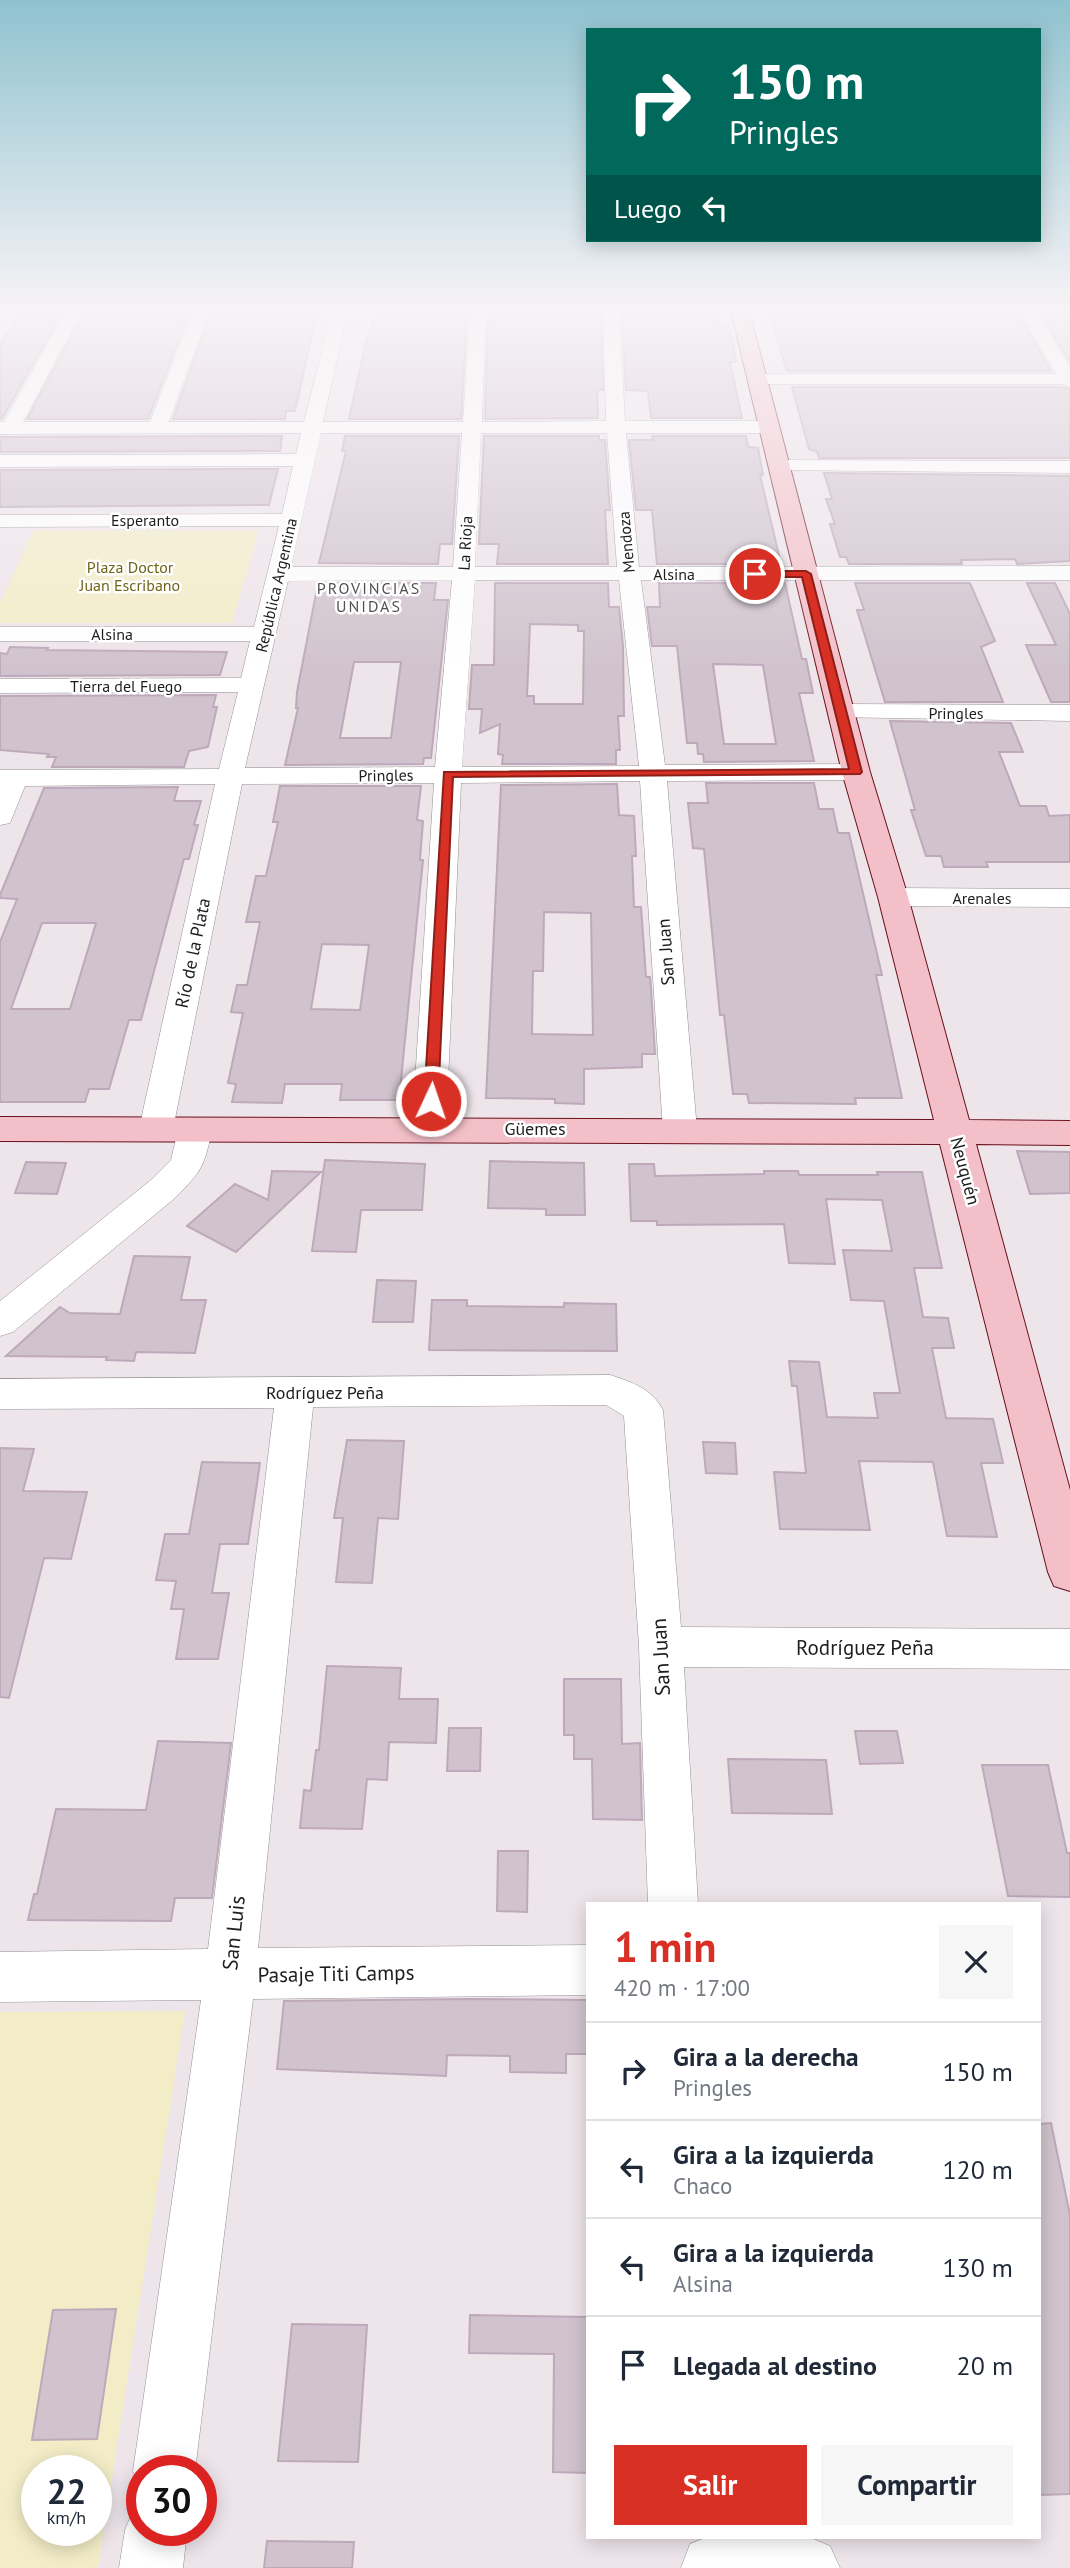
<!DOCTYPE html>
<html lang="es">
<head>
<meta charset="utf-8">
<style>
	body { margin:0; font-family:"PT Sans",sans-serif; background:#f6f6f7; color:#1f2937; height:100vh; display:flex; flex-direction:column; font-size:26px; white-space:nowrap }
	* { box-sizing:border-box; margin:0 }
	p { font-size:23px; color:#747a83 }
	.icon { flex:none; width:38px; height:38px; fill:none; stroke:currentColor; stroke-width:2; stroke-linecap:round; stroke-linejoin:round }
	.map { position:relative; flex:1; overflow:hidden }
	.details { position:absolute; left:586px; top:1902px; width:455px; height:637px; display:flex; flex-direction:column; background:#fff; border-radius:0px; box-shadow:0 4px 18px #0003 }
	.details>* { flex:none }
	.top-card { position:absolute; left:586px; top:28px; width:455px; height:214px; border-radius:0px; box-shadow:0 4px 18px #0003; background:#00695c; color:#fff; overflow:hidden }
	.speed { position:absolute; left:21px; top:2455px; display:flex; gap:14px; font-size:35px; font-weight:700; text-align:center }
	.speed>* { display:grid; place-content:center; width:91px; height:91px; border-radius:50%; background:#fff; box-shadow:0 4px 18px #0003; line-height:1 }
	.speed small { font-size:18px; font-weight:400 }
	.speed .limit { border:10px solid #d22; background:#fff; color:#111 }
	.pin { position:absolute; display:grid; place-items:center; width:60px; height:60px; color:#fff; margin:-30px; border:4px solid #fff; border-radius:50%; box-shadow:0 2px 7px #0007 }
	.me { position:absolute; width:77px; margin:-38px; rotate:3deg; stroke-linejoin:round; filter:drop-shadow(0 0 5px #0008) }
	.turn { display:flex; align-items:center; gap:24px; height:147px; padding:0 28px; font-size:32px }
	.turn .icon { width:91px; height:91px; stroke-width:2.5 }
	.turn b { display:block; font-size:49px; line-height:60px }
	.then { display:flex; align-items:center; height:66px; padding:0 28px; background:#0003; gap:14px; font-size:26px }
	.round { display:grid; place-items:center; flex:none; width:74px; height:74px; border-radius:0px; background:#f6f6f7 }
	.headline { display:flex; align-items:center; justify-content:space-between; height:119px; padding:0 28px }
	h1 { font-size:42px; font-weight:800; line-height:52px; color:#d93025 }
	.action { display:flex; gap:14px; margin-top:auto; padding:14px 28px }
	.action a { flex:1; height:80px; border-radius:0px; background:#d93025; color:#fff; font-size:28px; font-weight:800; line-height:80px; text-align:center }
	.action a+a { background:#f6f6f7; color:#1f2937 }
	ul { padding:0; list-style:none }
	li { display:flex; align-items:center; gap:21px; height:98px; padding:0 28px; border-top:2px solid #e0e1e3 }
	li div { flex:1 }
	li b { display:block; font-size:26px }
	li em { font-style:normal }
	.map>svg:first-child { display:block }
	.park { fill:#f3edc7; fill-rule:evenodd }
	.building { fill:#d0c3cd; stroke:#bea9ba; stroke-width:2; fill-rule:evenodd }
	.lines { fill:none; stroke-linecap:round; stroke-linejoin:round }
	.street-casing { stroke:#929292; stroke-width:1 }
	.secondary-casing { stroke:#6a101b; stroke-width:2 }
	.street { fill:#fff; fill-rule:evenodd }
	.secondary { fill:#f3bfc8; fill-rule:evenodd }
	.route { fill:#d93025; stroke:#8d1f18; stroke-width:2 }
	.labels { text-anchor:middle; stroke-width:5; stroke-linejoin:round; paint-order:stroke }
	.far-street-label { font-size:16px; fill:#1e1e1e; stroke:#fff }
	.far-park-label { font-size:16px; fill:#716417; stroke:#fff }
	.far-neighbourhood-label { font-size:16px; letter-spacing:2px; fill:#515151; stroke:#fff }
	.street-label { font-size:18px; fill:#1e1e1e; stroke:#fff }
	.near-street-label { font-size:21px; fill:#1e1e1e; stroke:#fff }
</style>
</head>
<body>
<div class="map">
<svg width="1070" height="2568" viewBox="0 0 1070 2568">
	<rect width="100%" height="100%" fill="#eee5ea"/>
	<g class="park">
		<polygon points="34,530 259,530 232,623 0,623 0,603"/>
		<path d="M185 2011 98 2568H0V2012ZM37 2471H96V2530H37Z"/>
	</g>
	<g class="building">
		<polygon points="20,311 63,311 2,419 0,419 0,345"/>
		<polygon points="85,311 190,312 148,419 27,419"/>
		<polygon points="315,311 314,313 317,313 295,411 286,411 285,419 173,419 211,312"/>
		<polygon points="381,311 458,311 458,316 467,316 461,419 349,419 365,346 374,318 380,318"/>
		<polygon points="510,311 601,311 603,390 597,390 598,418 485,419 488,316 510,316"/>
		<polygon points="622,311 717,313 719,323 729,323 736,362 730,362 742,418 651,418 648,391 626,390"/>
		<polygon points="769,311 1017,311 1051,371 787,371"/>
		<polygon points="1039,311 1070,311 1070,362"/>
		<polygon points="792,387 1062,387 1070,389 1070,458 819,458 817,452 809,449"/>
		<polygon points="282,436 280,451 0,452 0,437"/>
		<polygon points="345,436 459,436 452,544 440,544 438,564 319,563 346,451 342,451"/>
		<polygon points="484,436 599,436 599,440 605,440 610,510 605,510 608,564 497,564 499,544 479,544"/>
		<polygon points="652,436 746,436 748,447 758,448 763,475 760,475 781,564 657,564 652,510 636,510 629,440 653,440"/>
		<polygon points="278,469 269,505 0,507 0,470"/>
		<polygon points="824,473 1070,476 1070,561 1017,564 1015,559 961,560 962,564 849,564 846,557 840,557 830,524 835,524 826,499 832,499"/>
		<path d="M318 583H436L434 600H448L431 758H424L423 764 285 765 298 708H296L297 692ZM354 662H401L391 738H340Z"/>
		<path d="M495 583H608L609 607H619L623 646 624 716H618L620 750H616V764H502L503 755 498 754 500 724 480 733 482 709H469L472 665H494ZM530 624 578 625V631H584L583 704H534V696H527Z"/>
		<path d="M659 583H785L802 659H806L813 693H799L814 761 704 762 703 754H698L697 743H687L677 646H652L647 607H660ZM713 664 763 665 776 744H724Z"/>
		<polygon points="855,583 970,583 995,641 981,647 1003,702 885,702 857,610 864,610"/>
		<polygon points="1027,583 1055,583 1070,614 1070,702 1051,702 1026,645 1056,645"/>
		<polygon points="10,647 48,648 47,650 227,652 220,675 0,676 0,653 7,654"/>
		<polygon points="216,695 213,707 217,707 208,747 189,751 184,767 52,767 56,757 47,757 49,754 0,750 0,696"/>
		<polygon points="890,721 1011,723 1023,752 999,752 1020,806 1046,806 1049,816 1070,815 1070,862 986,862 988,867 944,867 941,856 926,856 911,810 915,810"/>
		<polygon points="706,783 814,783 819,809 833,809 838,833 849,833 882,975 876,975 902,1098 855,1098 856,1104 749,1103 747,1094 733,1094 724,1015 720,1015 704,849 693,848 688,803 708,803"/>
		<path d="M617 784 619 815 634 816 636 856H632L634 907H641L646 977H650L651 989 655 1054H642V1067L584 1069V1104L555 1103V1099L486 1098 501 785ZM544 912 591 913 593 1035 532 1034 533 971H543Z"/>
		<path d="M280 786H421L417 820 423 821 420 860H423L399 1100H340L342 1084H285L282 1103 232 1102 236 1084 228 1083 243 1013 231 1012 237 985H247L260 922H246L256 876H266L278 822H273ZM322 944 369 945 360 1010 311 1009Z"/>
		<path d="M178 787 174 801H201L194 825H198L189 859H184L141 1020H129L109 1089H89L85 1102H0V942L17 899 0 898V895L44 788ZM42 923H96L70 1009H11Z"/>
		<polygon points="1017,1151 1070,1152 1070,1193 1030,1194"/>
		<polygon points="325,1160 425,1164 422,1210 361,1210 356,1252 312,1251"/>
		<polygon points="490,1161 584,1163 585,1215 546,1215 546,1209 488,1208"/>
		<polygon points="26,1162 66,1163 57,1194 15,1193"/>
		<polygon points="629,1164 654,1164 655,1176 764,1174 764,1171 798,1171 799,1175 878,1175 877,1172 922,1172 942,1268 914,1268 923,1317 948,1318 954,1348 932,1348 946,1418 993,1419 1003,1463 981,1463 997,1537 947,1536 933,1462 859,1461 870,1530 780,1529 774,1472 806,1473 797,1386 792,1386 789,1361 819,1362 827,1417 878,1418 874,1393 900,1393 884,1301 851,1300 843,1250 892,1251 882,1200 826,1199 835,1264 789,1263 784,1224 657,1225 657,1221 631,1221"/>
		<polygon points="272,1171 321,1172 236,1252 187,1226 235,1184 268,1200"/>
		<polygon points="134,1256 190,1257 181,1300 206,1300 195,1353 136,1352 134,1361 106,1360 107,1357 6,1356 60,1307 70,1313 120,1314"/>
		<polygon points="377,1280 416,1281 413,1322 373,1322"/>
		<polygon points="432,1300 467,1300 467,1306 564,1307 564,1303 616,1304 617,1351 429,1350"/>
		<polygon points="347,1440 404,1441 398,1519 378,1518 372,1583 336,1582 343,1518 334,1518"/>
		<polygon points="703,1442 735,1443 737,1474 706,1473"/>
		<polygon points="0,1448 34,1449 23,1491 87,1492 71,1559 44,1558 9,1698 0,1697"/>
		<polygon points="202,1462 260,1463 248,1544 220,1544 212,1593 229,1593 218,1659 176,1659 184,1609 171,1609 176,1581 156,1580 165,1534 189,1534"/>
		<polygon points="327,1666 401,1668 399,1699 438,1699 436,1743 389,1742 387,1780 367,1779 362,1829 300,1828 304,1790 311,1791 316,1750 319,1750"/>
		<polygon points="564,1679 621,1679 622,1744 640,1743 642,1820 593,1819 592,1759 574,1759 574,1735 564,1735"/>
		<polygon points="449,1728 481,1728 480,1771 447,1771"/>
		<polygon points="855,1731 897,1731 903,1763 860,1764"/>
		<polygon points="158,1741 231,1743 212,1898 175,1898 171,1921 28,1920 34,1894 37,1894 56,1809 146,1810"/>
		<polygon points="728,1759 826,1760 832,1814 732,1813"/>
		<polygon points="982,1765 1048,1765 1067,1853 1070,1853 1070,1897 1008,1896"/>
		<polygon points="498,1851 528,1851 527,1912 497,1911"/>
		<polygon points="469,1999 588,2000 588,2054 566,2054 566,2073 510,2072 510,2056 447,2055 446,2076 277,2069 284,2001"/>
		<polygon points="1051,2123 1070,2215 1070,2494 1040,2495 1040,2124"/>
		<polygon points="116,2309 97,2439 32,2440 53,2310"/>
		<polygon points="470,2315 588,2317 588,2473 553,2472 554,2354 469,2353"/>
		<polygon points="292,2324 367,2325 358,2462 278,2461"/>
		<polygon points="267,2541 354,2542 352,2568 264,2568"/>
	</g>
	<g class="lines">
		<g class="street-casing">
			<g id="street">
				<path d="M66 311H82L23 422H150L193 311H209L169 422H304L332 311H348L323 422H463L470 311H486L482 422 606 421 603 311H619L625 421H770L780 427 770 433H626L639 567 1070 566V580H641L665 765 856 764 865 766 869 772 865 778 856 780 667 781 697 1130 692 1138 680 1141 668 1138 663 1130 640 781 461 783 446 1129 441 1137 429 1140 417 1137 412 1129 434 783 242 784 173 1129 168 1137 156 1140 144 1137 139 1129 215 784 25 786 10 823 0 825V770L219 769 238 692 0 693V679L241 678 250 641H0V627H254L279 526 0 527V515L282 514 293 466 0 467V455L296 454 301 433 0 434V422H4ZM321 433H462L453 567H291ZM481 433H607L617 567H475ZM452 580 435 767 245 768 288 581ZM475 580H619L639 766 462 767Z"/>
				<polygon points="1020,311 1036,311 1070,367 1070,387 1063,384 758,384 749,379 758,374 1056,374"/>
				<polygon points="780,460 1070,461 1070,473 773,470 770,466 773,462"/>
				<polygon points="841,704 1070,705 1070,721 832,717 828,712 832,707"/>
				<polygon points="893,888 1070,889 1070,907 893,906 883,903 879,897 883,891"/>
				<path d="M195 1119 207 1122 212 1130C204 1167 202 1171 175 1198L13 1332 0 1336V1301L151 1180 171 1160 178 1130 183 1122Z"/>
				<path d="M610 1375C632 1382 652 1389 663 1410L681 1627 1070 1629V1669L684 1667 698 1904H648L639 1647 624 1416 606 1405 313 1407 258 1948 588 1945V1995L253 1999 195 2471H142V2491L133 2471 201 2000 0 2002V1952L208 1949 274 1408 0 1409V1379Z"/>
				<polygon points="142,2505 142,2530 187,2530 183,2568 119,2568 125,2530 134,2508"/>
				<polygon points="705,2538 811,2538 830,2546 840,2568 681,2568 690,2544"/>
			</g>
		</g>
		<g class="secondary-casing">
			<polygon id="secondary" points="731,311 749,311 870,772 908,897 969,1120 1070,1121 1070,1145 976,1144 1070,1490 1070,1591 1054,1586 1048,1572 940,1144 0,1141 0,1117 934,1120 878,897 842,772"/>
		</g>
		<use href="#street" class="street"/>
		<use href="#secondary" class="secondary"/>
	</g>
	<linearGradient id="sky" x2="0" y2="1"><stop stop-color="#8fc2cf"/><stop offset="0.46" stop-color="#f7f3f6"/><stop offset="1" stop-color="#f7f3f6" stop-opacity="0"/></linearGradient>
	<rect width="1070" height="670" fill="url(#sky)"/>
	<polygon class="route" points="806,571 811,574 862,772 860,774 453,777 438,1101 431,1106 426,1105 424,1101 444,772 849,769 802,577 755,577 751,574 755,571"/>
	<g class="labels">
		<g class="far-street-label">
			<text x="145" y="526">Esperanto</text>
			<text transform="translate(626 542) rotate(-95)" y="6">Mendoza</text>
			<text transform="translate(465 543) rotate(-87)" y="6">La Rioja</text>
			<text x="674" y="580">Alsina</text>
			<text transform="translate(276 585) rotate(-77)" y="6">República Argentina</text>
			<text x="112" y="640">Alsina</text>
			<text x="126" y="692">Tierra del Fuego</text>
			<text x="956" y="719">Pringles</text>
			<text transform="translate(386 775) rotate(-1)" y="6">Pringles</text>
			<text x="982" y="904">Arenales</text>
		</g>
		<g class="far-park-label">
			<text x="130" y="573">Plaza Doctor<tspan x="130" dy="18">Juan Escribano</tspan></text>
		</g>
		<g class="far-neighbourhood-label">
			<text x="369" y="594">PROVINCIAS<tspan x="369" dy="18">UNIDAS</tspan></text>
		</g>
		<g class="street-label">
			<text transform="translate(666 952) rotate(-94)" y="6">San Juan</text>
			<text transform="translate(193 953) rotate(-78)" y="6">Río de la Plata</text>
			<text x="535" y="1135">Güemes</text>
			<text transform="translate(965 1171) rotate(75)" y="6">Neuquén</text>
			<text x="325" y="1399">Rodríguez Peña</text>
		</g>
		<g class="near-street-label">
			<text x="865" y="1655">Rodríguez Peña</text>
			<text transform="translate(661 1657) rotate(-93)" y="7">San Juan</text>
			<text transform="translate(234 1933) rotate(-84)" y="7">San Luis</text>
			<text transform="translate(336 1974) rotate(-1)" y="7">Pasaje Titi Camps</text>
		</g>
	</g>
</svg>
<div class="speed"><div>22<small>km/h</small></div><div class="limit">30</div></div>
<div class="pin" style="left:755px;top:574px;background:#d93025"><svg class="icon" aria-label="arrive" viewBox="0 0 24 24"><path d="M6 21V4h12l-3 4 3 4H6"/></svg></div>
<svg class="me" style="left:431px;top:1101px" viewBox="-20 -20 40 40"><circle r="17" fill="#d93025" stroke="#fff" stroke-width="3"/><path d="M0-11L8 9 0 5-8 9z" fill="#fff"/></svg>
<div class="top-card">
<div class="turn"><svg class="icon" aria-label="right" viewBox="0 0 24 24"><path d="M7 20v-9h11M14 6l5 5-5 5"/></svg><div><b>150 m</b>Pringles</div></div>
<div class="then">Luego<svg class="icon" aria-label="left" viewBox="0 0 24 24"><path d="M17 20v-9H6M10 6l-5 5 5 5"/></svg></div>
</div>
<section class="details">
<div class="headline"><div><h1>1 min</h1><p>420 m · 17:00</p></div><a class="round"><svg class="icon" aria-label="close" viewBox="0 0 24 24"><path d="M6 6l12 12M18 6L6 18"/></svg></a></div>
<ul>
<li><svg class="icon" aria-label="right" viewBox="0 0 24 24"><path d="M7 20v-9h11M14 6l5 5-5 5"/></svg><div><b>Gira a la derecha</b><p>Pringles</p></div><em>150 m</em></li>
<li><svg class="icon" aria-label="left" viewBox="0 0 24 24"><path d="M17 20v-9H6M10 6l-5 5 5 5"/></svg><div><b>Gira a la izquierda</b><p>Chaco</p></div><em>120 m</em></li>
<li><svg class="icon" aria-label="left" viewBox="0 0 24 24"><path d="M17 20v-9H6M10 6l-5 5 5 5"/></svg><div><b>Gira a la izquierda</b><p>Alsina</p></div><em>130 m</em></li>
<li><svg class="icon" aria-label="arrive" viewBox="0 0 24 24"><path d="M6 21V4h12l-3 4 3 4H6"/></svg><div><b>Llegada al destino</b></div><em>20 m</em></li>
</ul>
<div class="action"><a>Salir</a><a>Compartir</a></div>
</section>
</div>
</body>
</html>
